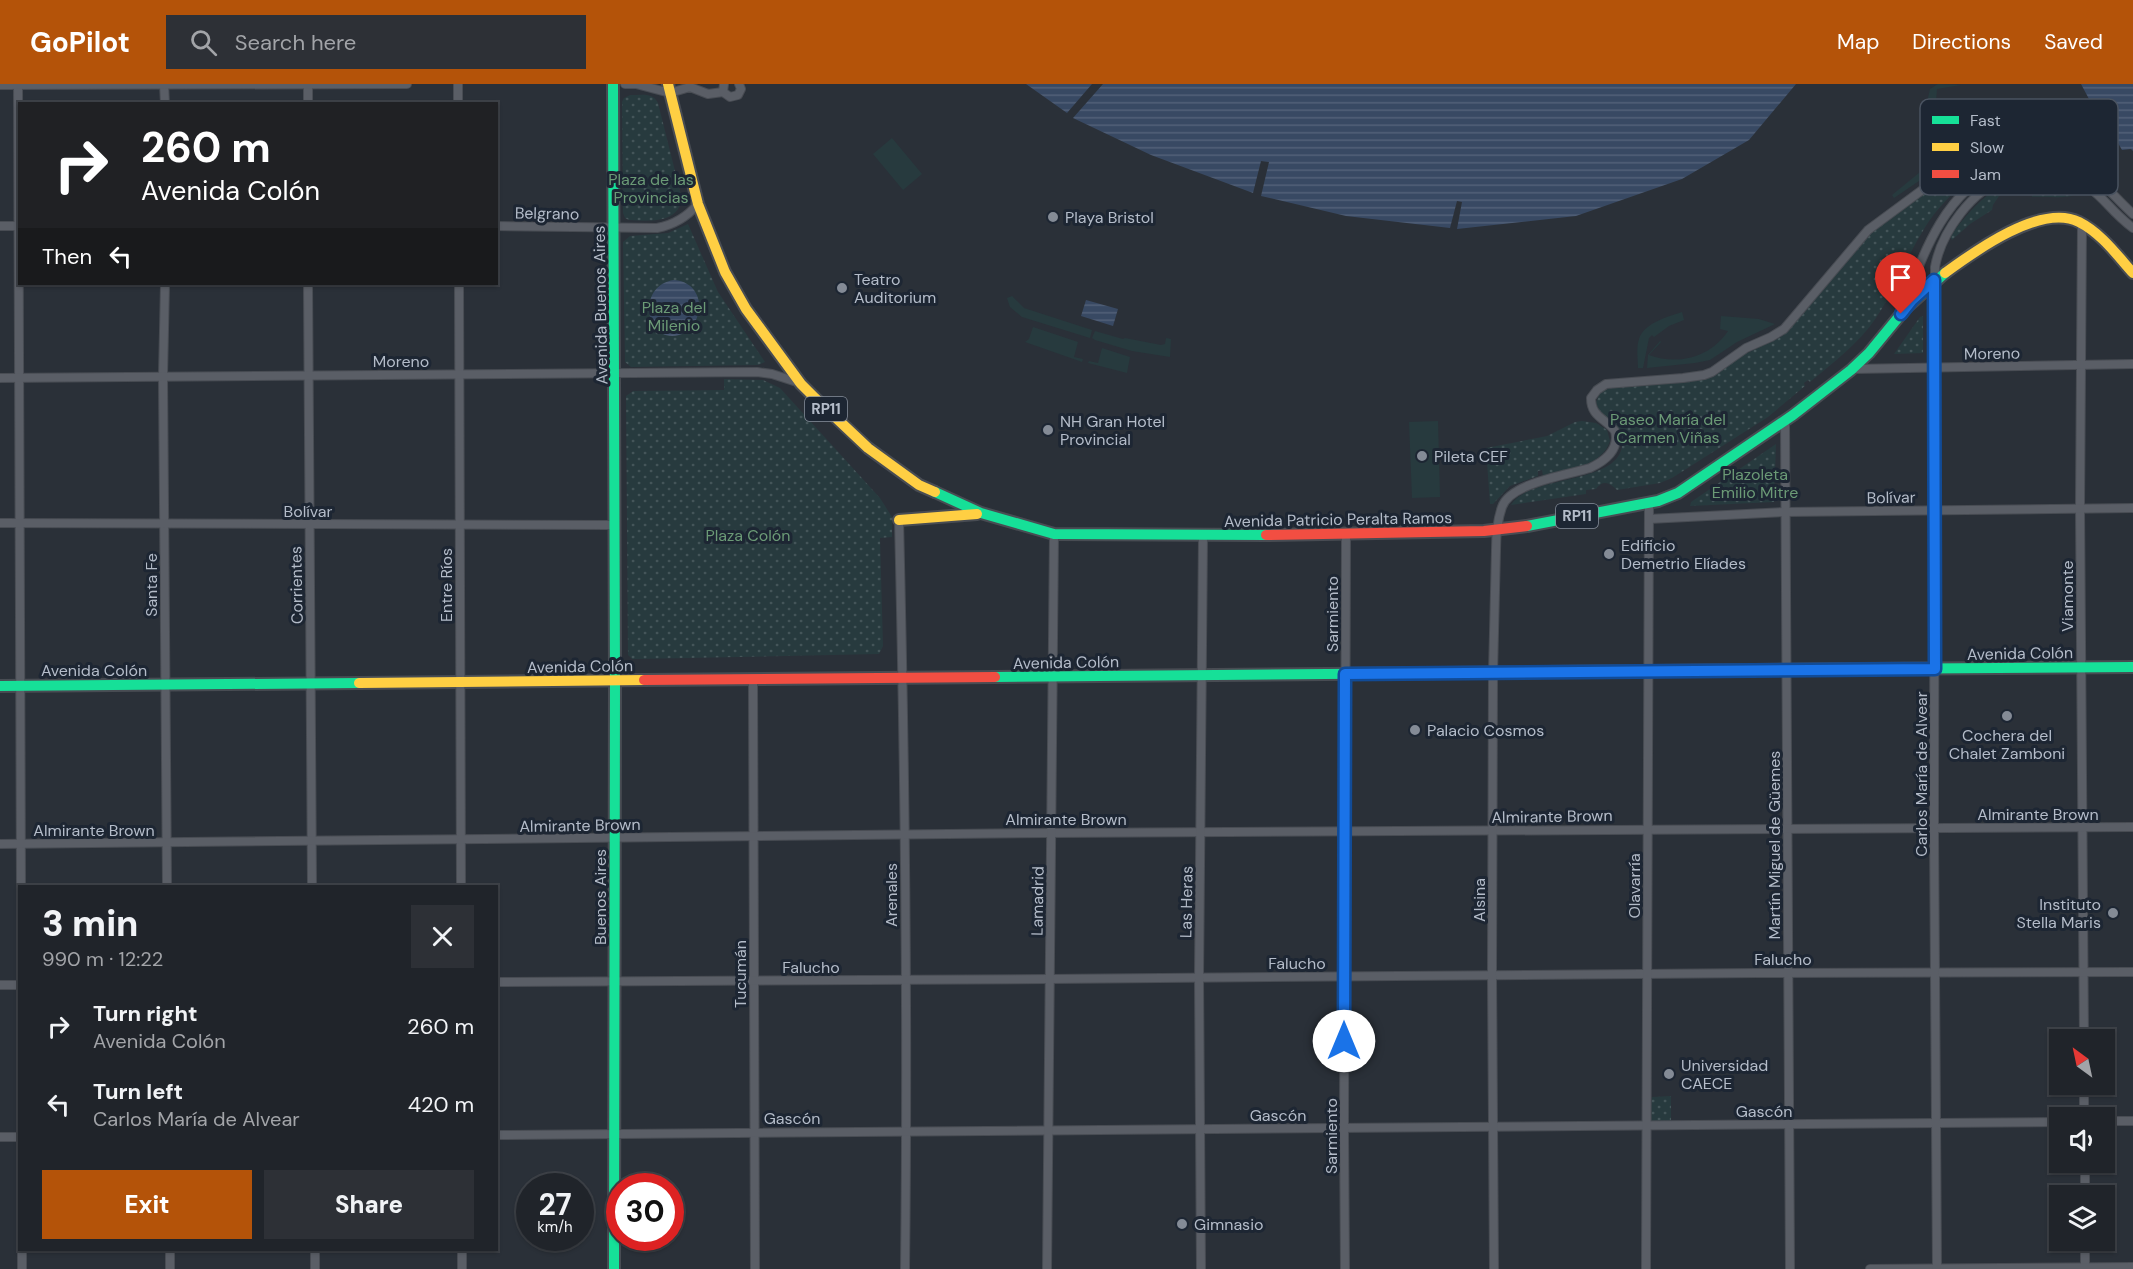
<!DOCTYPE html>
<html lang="en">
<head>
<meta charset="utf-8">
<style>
	body { margin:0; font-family:"DM Sans",sans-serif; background:#2d3036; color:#f1f3f6; height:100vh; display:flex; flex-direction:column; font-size:22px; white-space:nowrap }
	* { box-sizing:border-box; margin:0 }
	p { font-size:20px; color:#a2a4a8 }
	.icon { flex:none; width:33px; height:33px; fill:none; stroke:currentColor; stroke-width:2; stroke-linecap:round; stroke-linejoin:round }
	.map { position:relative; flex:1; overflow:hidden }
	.drawer { position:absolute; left:18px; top:801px; width:480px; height:366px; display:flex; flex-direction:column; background:#20242a; border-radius:0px; box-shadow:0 2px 4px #0004,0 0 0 2px #3d4147 }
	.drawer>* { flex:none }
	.guide { position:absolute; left:18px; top:18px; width:480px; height:183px; border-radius:0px; box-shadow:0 2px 4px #0004,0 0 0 2px #3d4147; background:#202124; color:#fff; overflow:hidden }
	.needle { width:39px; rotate:327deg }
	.buttons { position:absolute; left:2049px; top:945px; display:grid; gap:12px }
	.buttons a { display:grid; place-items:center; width:66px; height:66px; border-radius:0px; background:#20242a; box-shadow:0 2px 4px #0004,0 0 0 2px #3d4147; font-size:30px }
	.speed { position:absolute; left:516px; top:1089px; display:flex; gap:12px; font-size:30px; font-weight:700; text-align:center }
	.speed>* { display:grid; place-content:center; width:78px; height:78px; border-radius:50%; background:#20242a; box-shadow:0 2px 4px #0004,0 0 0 2px #3d4147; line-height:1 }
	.speed small { font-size:15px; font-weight:400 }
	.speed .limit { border:9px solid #d22; background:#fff; color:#111 }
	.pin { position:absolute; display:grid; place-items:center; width:51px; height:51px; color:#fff; margin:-62px -26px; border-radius:50% 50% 50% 0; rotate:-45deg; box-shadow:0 0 6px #0007 }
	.pin .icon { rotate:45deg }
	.me { position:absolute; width:66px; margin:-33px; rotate:0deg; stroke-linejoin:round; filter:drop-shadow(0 0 4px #0008) }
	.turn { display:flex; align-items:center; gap:21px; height:126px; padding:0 24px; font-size:27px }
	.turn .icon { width:78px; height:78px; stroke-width:2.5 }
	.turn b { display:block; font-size:42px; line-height:51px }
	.then { display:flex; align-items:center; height:57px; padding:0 24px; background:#0003; gap:12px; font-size:22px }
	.round { display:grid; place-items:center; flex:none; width:63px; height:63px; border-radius:0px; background:#2d3036 }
	.headline { display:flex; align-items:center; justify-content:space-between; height:102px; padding:0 24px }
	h1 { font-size:36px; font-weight:800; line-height:45px }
	.action { display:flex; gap:12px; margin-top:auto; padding:12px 24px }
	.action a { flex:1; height:69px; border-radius:0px; background:#b45309; color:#fff; font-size:24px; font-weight:800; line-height:69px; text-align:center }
	.action a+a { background:#2d3036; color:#f1f3f6 }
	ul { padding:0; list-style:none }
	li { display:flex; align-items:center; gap:18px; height:78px; padding:0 24px }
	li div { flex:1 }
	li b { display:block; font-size:22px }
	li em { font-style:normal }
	header { display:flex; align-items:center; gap:36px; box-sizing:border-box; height:84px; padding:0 30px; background:#b45309; color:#fff }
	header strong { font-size:28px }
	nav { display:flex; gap:33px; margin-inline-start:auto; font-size:21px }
	.search { width:420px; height:54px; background:#2d3036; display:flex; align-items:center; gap:15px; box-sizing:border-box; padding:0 21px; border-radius:0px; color:#a2a4a8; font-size:22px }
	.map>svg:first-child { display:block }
	.grass { fill:#273a3e }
	.park { fill:url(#park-dots) }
	.water { fill:url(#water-rules) }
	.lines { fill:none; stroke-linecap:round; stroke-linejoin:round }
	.street-casing { stroke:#484c53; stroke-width:10 }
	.fast-casing { stroke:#484c53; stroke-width:14 }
	.slow-casing { stroke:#484c53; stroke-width:14 }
	.jam-casing { stroke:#484c53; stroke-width:14 }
	.street { stroke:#5a5e66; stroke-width:8 }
	.fast { stroke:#16e098; stroke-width:10 }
	.slow { stroke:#ffcf43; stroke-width:10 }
	.jam { stroke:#f24e42; stroke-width:10 }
	.route-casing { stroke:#114b97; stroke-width:15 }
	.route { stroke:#1a73e8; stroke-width:10 }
	.poi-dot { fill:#848b96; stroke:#1d2633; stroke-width:2 }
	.labels { text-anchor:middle; stroke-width:6; stroke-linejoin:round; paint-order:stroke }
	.shield { fill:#1d2633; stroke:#878f9c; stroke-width:1.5 }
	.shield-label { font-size:15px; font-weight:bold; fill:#b4bcc9 }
	.park-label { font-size:16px; fill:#6b9a76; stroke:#1d2633 }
	.street-label { font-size:16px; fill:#b4bcc9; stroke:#1d2633 }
	.poi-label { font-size:16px; fill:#b4bcc9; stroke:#1d2633; text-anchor:start }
	.key { fill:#1d2633; stroke:#4a5360; stroke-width:1.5 }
	.key-label { font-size:16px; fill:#b4bcc9 }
</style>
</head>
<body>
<header>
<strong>GoPilot</strong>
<div class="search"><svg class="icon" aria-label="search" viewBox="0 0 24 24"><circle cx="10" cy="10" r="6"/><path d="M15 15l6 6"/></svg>Search here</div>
<nav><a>Map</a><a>Directions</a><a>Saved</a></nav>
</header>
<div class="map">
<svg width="2133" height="1185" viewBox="0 0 2133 1185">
	<defs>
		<pattern id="park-dots" width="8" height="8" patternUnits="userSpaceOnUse" patternTransform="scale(1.5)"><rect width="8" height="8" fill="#273a3e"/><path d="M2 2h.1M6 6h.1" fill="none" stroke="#445559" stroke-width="1.8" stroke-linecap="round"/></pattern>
		<pattern id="water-rules" width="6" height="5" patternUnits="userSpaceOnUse" patternTransform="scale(1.5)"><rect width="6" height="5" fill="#384963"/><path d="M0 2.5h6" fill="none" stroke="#526178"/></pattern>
	</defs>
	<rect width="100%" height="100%" fill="#2a3038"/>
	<g class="grass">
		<polygon points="1938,0 1961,1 1937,5 1936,17 1929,34 1941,47 1943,47 1942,38 1949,38 1950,44 1941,51 1924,30 1930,5"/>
		<polygon points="892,54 922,90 903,106 873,70"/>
		<polygon points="1964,54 1963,76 1938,84 1894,114 1892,111 1958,57"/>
		<polygon points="1012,212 1024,224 1092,246 1090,254 1022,233 1010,223 1007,214"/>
		<path d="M1682 228 1684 236 1669 242 1654 253 1652 251 1649 254 1643 284H1638C1638 275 1636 264 1639 255 1644 239 1667 233 1682 228Z"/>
		<path d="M1721 232 1759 235 1775 240 1737 258 1710 276 1695 279 1647 284 1648 271 1660 257 1661 258 1649 271C1678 282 1711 273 1728 247L1720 245Z"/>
		<polygon points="1033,243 1078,258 1074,273 1083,275 1082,278 1025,258 1029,255"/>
		<polygon points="1095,247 1123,255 1125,254 1161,261 1165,260 1166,254 1171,255 1170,273 1132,267 1095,256 1092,254"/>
		<polygon points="1102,264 1130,273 1127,289 1088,279 1089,277 1098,279"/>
		<polygon points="1438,337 1440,413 1412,414 1409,338"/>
	</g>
	<g class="park">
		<path d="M630 11C641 11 653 8 658 19L682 115C677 140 650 137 629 136L625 134 623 129 622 18 624 14Z"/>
		<path d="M1958 90 1960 95 1969 93C1952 110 1936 125 1924 145 1906 174 1895 206 1876 234 1859 259 1833 279 1810 298L1808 296 1804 299 1805 302 1768 333 1672 394 1660 399 1617 406C1610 399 1603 395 1596 405L1586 406V410L1511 421C1531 388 1629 403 1622 353 1620 336 1599 335 1596 318L1601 307 1610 304 1689 297 1708 294 1741 272 1779 254 1789 246 1873 147 1939 99Z"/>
		<path d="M2008 100 2009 108 1999 112 1993 121 1992 126 1970 140 1952 156 1950 152C1966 132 1983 109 2008 100Z"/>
		<path d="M2063 100 2073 102 2077 109C2069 116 2044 112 2032 113L2036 103 2059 102Z"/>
		<polygon points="688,140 718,208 765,278 758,281 631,283 625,278 623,158 630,152 668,149"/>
		<polygon points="1923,232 1923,269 1894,270 1920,233"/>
		<polygon points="724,295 763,296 780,304 880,414 892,433 892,453 880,454 883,562 879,570 637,575 632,575 628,571 626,312 633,307 724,306"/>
		<path d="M1582 337 1596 339 1607 346 1610 357C1602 383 1566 386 1543 392L1542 386 1538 387V392L1510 402 1493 420H1490L1486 364 1547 352 1575 338Z"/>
		<polygon points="1776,360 1774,418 1690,422 1691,418"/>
		<polygon points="1671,1012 1671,1037 1647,1037 1647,1018 1651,1018 1652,1013"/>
	</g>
	<g class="water">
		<polygon points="1026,0 1092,0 1067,29"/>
		<polygon points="1103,0 1796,0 1749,56 1682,95 1576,132 1457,145 1462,118 1457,117 1450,144 1346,132 1261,112 1269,78 1261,77 1253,109 1151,71 1073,34"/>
		<polygon points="2081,0 2133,0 2133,67 2131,65 2122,66 2105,36 2097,30"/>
		<path d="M674 196C695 197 705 218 696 236 693 243 686 249 679 251 645 260 636 201 674 196Z"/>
		<polygon points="1086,216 1118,225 1113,242 1081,232"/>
	</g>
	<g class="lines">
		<g class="street-casing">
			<g id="street">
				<polyline points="18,0 21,802"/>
				<polyline points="164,0 165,20"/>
				<polyline points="308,0 308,20"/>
				<polyline points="458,0 458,20"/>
				<polyline points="625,0 636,0 670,9 690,3 708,10 723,8"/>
				<polyline points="724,0 723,8 730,13 738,11 741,5 739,0"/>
				<polyline points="0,1 407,0"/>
				<circle cx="2057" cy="83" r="9"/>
				<path d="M2061 75C2096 87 2107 106 2133 130"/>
				<path d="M2059 92C2101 101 2102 121 2133 144"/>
				<polyline points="2082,140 2080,424 2084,956"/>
				<polyline points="0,142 20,142"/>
				<path d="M496 142 657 144C673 141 687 133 698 120"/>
				<polyline points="165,200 163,292 167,802"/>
				<polyline points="308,200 312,802"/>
				<polyline points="459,200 461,802"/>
				<path d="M1904 222C1923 170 1945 106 2001 84"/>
				<polyline points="1853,285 2133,280"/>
				<polyline points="0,294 757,288 772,290 800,299"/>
				<polyline points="1785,337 1790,1185"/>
				<polyline points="1649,435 1785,428 2133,424"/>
				<path d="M899 436C905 685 908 935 905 1185"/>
				<polyline points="0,439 615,441"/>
				<polyline points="753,595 755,1185"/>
				<polyline points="0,760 1051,749 2133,743"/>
				<polyline points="496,898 1049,895 1756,889 2133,888"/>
				<polyline points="0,901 20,901"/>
				<polyline points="2084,1000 2084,1034"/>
				<polyline points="2104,1037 2133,1037"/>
				<polyline points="496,1051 2060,1038"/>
				<polyline points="0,1053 20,1053"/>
				<polyline points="2085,1078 2085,1112"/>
				<polyline points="2085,1156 2085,1185"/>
				<polyline points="22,1166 22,1185"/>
				<polyline points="170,1166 170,1185"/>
				<polyline points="315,1166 315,1185"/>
				<polyline points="462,1185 462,1166"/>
				<polyline points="1047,1185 1054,450"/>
				<polyline points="1201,1185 1199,893 1203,452"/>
				<polyline points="1345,1185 1344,1044 1346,450"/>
				<path d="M1494 1185 1492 891 1493 589 1496 466C1496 452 1497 437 1502 423 1510 399 1567 391 1590 384 1605 377 1620 366 1615 347 1605 334 1591 333 1591 314L1597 306 1606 300 1683 294 1704 291 1712 288 1746 264 1771 253 1784 245 1868 146 1937 95 1962 84H2003L2037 80 2052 76"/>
				<polyline points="1646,1185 1649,419"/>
				<polyline points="1870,1185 2133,1183"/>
				<path d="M1937 1185 1934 745 1935 183C1941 149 1972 105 2006 95 2021 90 2038 91 2053 92"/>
			</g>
		</g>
		<g class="fast-casing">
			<g id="fast">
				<polyline points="613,0 615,597"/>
				<polyline points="935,408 981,429 1054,450 1266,451"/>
				<polyline points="1527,442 1658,417 1678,409 1793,331 1851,286 1869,269 1906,224 1945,189"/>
				<polyline points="1854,585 2133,583"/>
				<polyline points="995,593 1543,588"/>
				<polyline points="0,602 359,599"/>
				<polyline points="614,1185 615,597"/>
			</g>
		</g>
		<g class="slow-casing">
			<g id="slow">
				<polyline points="668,0 698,120 725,188 746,225 801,300 815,314 868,364 919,401 935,408"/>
				<path d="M1945 189C1975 167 2041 119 2079 138 2101 149 2117 171 2133 189"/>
				<polyline points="899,436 977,430"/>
				<polyline points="1543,588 1854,585"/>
				<polyline points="359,599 644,596"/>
			</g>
		</g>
		<g class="jam-casing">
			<g id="jam">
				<polyline points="1266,451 1484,447 1527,442"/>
				<polyline points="644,596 995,593"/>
			</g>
		</g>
		<use href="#street" class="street"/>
		<use href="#fast" class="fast"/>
		<use href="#slow" class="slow"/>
		<use href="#jam" class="jam"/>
	</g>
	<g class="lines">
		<g class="route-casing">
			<polyline id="route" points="1344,957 1345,590 1935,585 1934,196 1912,216 1901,230"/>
		</g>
		<use href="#route" class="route"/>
	</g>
	<g class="poi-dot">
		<circle cx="1053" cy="133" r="6"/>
		<circle cx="842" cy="204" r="6"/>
		<circle cx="1048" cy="346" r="6"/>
		<circle cx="1422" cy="372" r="6"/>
		<circle cx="1609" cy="470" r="6"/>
		<circle cx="2007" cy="632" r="6"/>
		<circle cx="1415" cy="646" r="6"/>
		<circle cx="2113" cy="829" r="6"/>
		<circle cx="1669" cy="990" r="6"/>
		<circle cx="1182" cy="1140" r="6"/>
	</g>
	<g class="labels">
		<g class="shield">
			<rect x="805" y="313" width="42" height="24" rx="4.5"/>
			<rect x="1556" y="420" width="42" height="24" rx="4.5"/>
		</g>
		<g class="shield-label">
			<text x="826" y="330">RP11</text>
			<text x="1577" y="437">RP11</text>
		</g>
		<g class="park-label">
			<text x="651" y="101">Plaza de las<tspan x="651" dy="18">Provincias</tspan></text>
			<text x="674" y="229">Plaza del<tspan x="674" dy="18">Milenio</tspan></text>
			<text x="1668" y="341">Paseo María del<tspan x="1668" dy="18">Carmen Viñas</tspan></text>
			<text x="1755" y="396">Plazoleta<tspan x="1755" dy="18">Emilio Mitre</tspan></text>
			<text x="748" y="457">Plaza Colón</text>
		</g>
		<g class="street-label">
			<text transform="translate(547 129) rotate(1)" y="6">Belgrano</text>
			<text transform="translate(600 221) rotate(-91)" y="6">Avenida Buenos Aires</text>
			<text transform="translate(1992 269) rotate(-1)" y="6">Moreno</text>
			<text x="401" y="283">Moreno</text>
			<text transform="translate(1891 413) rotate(-1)" y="6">Bolívar</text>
			<text x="308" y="433">Bolívar</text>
			<text transform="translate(1338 435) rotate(-1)" y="6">Avenida Patricio Peralta Ramos</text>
			<text transform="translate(151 501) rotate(-90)" y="6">Santa Fe</text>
			<text transform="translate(296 501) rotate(-91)" y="6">Corrientes</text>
			<text transform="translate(446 501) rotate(-90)" y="6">Entre Ríos</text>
			<text transform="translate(2067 512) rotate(-90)" y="6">Viamonte</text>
			<text transform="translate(1332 530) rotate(-90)" y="6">Sarmiento</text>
			<text transform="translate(2020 569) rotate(-1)" y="6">Avenida Colón</text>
			<text transform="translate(1066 578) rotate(-1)" y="6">Avenida Colón</text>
			<text transform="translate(580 582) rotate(-1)" y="6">Avenida Colón</text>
			<text x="94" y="592">Avenida Colón</text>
			<text transform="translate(1921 690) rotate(-90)" y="6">Carlos María de Alvear</text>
			<text x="2038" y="736">Almirante Brown</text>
			<text transform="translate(1552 732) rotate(-1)" y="6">Almirante Brown</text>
			<text x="1066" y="741">Almirante Brown</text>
			<text transform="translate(580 741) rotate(-1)" y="6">Almirante Brown</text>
			<text x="94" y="752">Almirante Brown</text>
			<text transform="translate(1774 761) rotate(-90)" y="6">Martín Miguel de Güemes</text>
			<text transform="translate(1634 802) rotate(-90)" y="6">Olavarría</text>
			<text transform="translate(891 811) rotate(-90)" y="6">Arenales</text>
			<text transform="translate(600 813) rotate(-90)" y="6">Buenos Aires</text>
			<text transform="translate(1479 816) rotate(-90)" y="6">Alsina</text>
			<text transform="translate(1037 817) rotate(-89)" y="6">Lamadrid</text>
			<text transform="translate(1186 818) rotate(-89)" y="6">Las Heras</text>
			<text x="1783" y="881">Falucho</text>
			<text x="1297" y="885">Falucho</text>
			<text x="811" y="889">Falucho</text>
			<text transform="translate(740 890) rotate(-90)" y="6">Tucumán</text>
			<text x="1764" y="1033">Gascón</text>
			<text x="1278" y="1037">Gascón</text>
			<text x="792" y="1040">Gascón</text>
			<text transform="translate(1331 1052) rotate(-90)" y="6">Sarmiento</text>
		</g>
		<g class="poi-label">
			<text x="1065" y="139">Playa Bristol</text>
			<text x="854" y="201">Teatro<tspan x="854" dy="18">Auditorium</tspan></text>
			<text x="1060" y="343">NH Gran Hotel<tspan x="1060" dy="18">Provincial</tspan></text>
			<text x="1434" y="378">Pileta CEF</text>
			<text x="1621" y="467">Edificio<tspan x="1621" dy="18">Demetrio Elíades</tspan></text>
			<text x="1427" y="652">Palacio Cosmos</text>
			<text x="2007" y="657" text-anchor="middle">Cochera del<tspan x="2007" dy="18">Chalet Zamboni</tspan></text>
			<text x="2101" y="826" text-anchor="end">Instituto<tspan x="2101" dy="18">Stella Maris</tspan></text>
			<text x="1681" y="987">Universidad<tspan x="1681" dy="18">CAECE</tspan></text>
			<text x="1194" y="1146">Gimnasio</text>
		</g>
	</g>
	<rect x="1920" y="15" width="198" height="96" rx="9" class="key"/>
	<rect x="1932" y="32" width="27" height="8" fill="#16e098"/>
	<rect x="1932" y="59" width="27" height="8" fill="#ffcf43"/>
	<rect x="1932" y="86" width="27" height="8" fill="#f24e42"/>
	<g class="key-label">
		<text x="1970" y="42">Fast</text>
		<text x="1970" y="69">Slow</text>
		<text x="1970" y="96">Jam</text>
	</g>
</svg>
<div class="buttons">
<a><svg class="needle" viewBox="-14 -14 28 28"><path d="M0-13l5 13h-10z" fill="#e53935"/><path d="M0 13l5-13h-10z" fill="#a2a4a8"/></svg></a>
<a><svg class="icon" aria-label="sound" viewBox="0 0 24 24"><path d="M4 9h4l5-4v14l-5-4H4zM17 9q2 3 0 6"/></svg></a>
<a><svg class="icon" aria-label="layers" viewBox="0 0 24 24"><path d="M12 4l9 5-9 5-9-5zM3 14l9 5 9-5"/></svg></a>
</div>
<div class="speed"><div>27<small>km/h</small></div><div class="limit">30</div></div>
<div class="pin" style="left:1901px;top:230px;background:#d93025"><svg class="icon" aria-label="arrive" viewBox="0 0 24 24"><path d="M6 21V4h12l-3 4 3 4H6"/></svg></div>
<svg class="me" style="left:1344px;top:957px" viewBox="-20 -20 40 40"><circle r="19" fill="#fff"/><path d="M0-13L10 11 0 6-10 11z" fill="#1a73e8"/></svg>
<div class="guide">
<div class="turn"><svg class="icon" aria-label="right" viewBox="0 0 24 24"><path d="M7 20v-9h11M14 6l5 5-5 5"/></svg><div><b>260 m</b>Avenida Colón</div></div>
<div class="then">Then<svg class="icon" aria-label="left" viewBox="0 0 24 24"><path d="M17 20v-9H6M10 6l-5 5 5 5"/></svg></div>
</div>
<section class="drawer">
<div class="headline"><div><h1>3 min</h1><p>990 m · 12:22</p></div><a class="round"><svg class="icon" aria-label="close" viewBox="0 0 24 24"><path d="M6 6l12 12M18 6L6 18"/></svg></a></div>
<ul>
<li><svg class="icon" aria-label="right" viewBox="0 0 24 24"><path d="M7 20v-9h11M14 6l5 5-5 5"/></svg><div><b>Turn right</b><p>Avenida Colón</p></div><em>260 m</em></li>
<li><svg class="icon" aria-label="left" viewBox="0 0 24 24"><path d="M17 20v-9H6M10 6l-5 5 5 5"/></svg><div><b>Turn left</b><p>Carlos María de Alvear</p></div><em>420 m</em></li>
</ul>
<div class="action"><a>Exit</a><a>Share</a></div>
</section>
</div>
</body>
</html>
